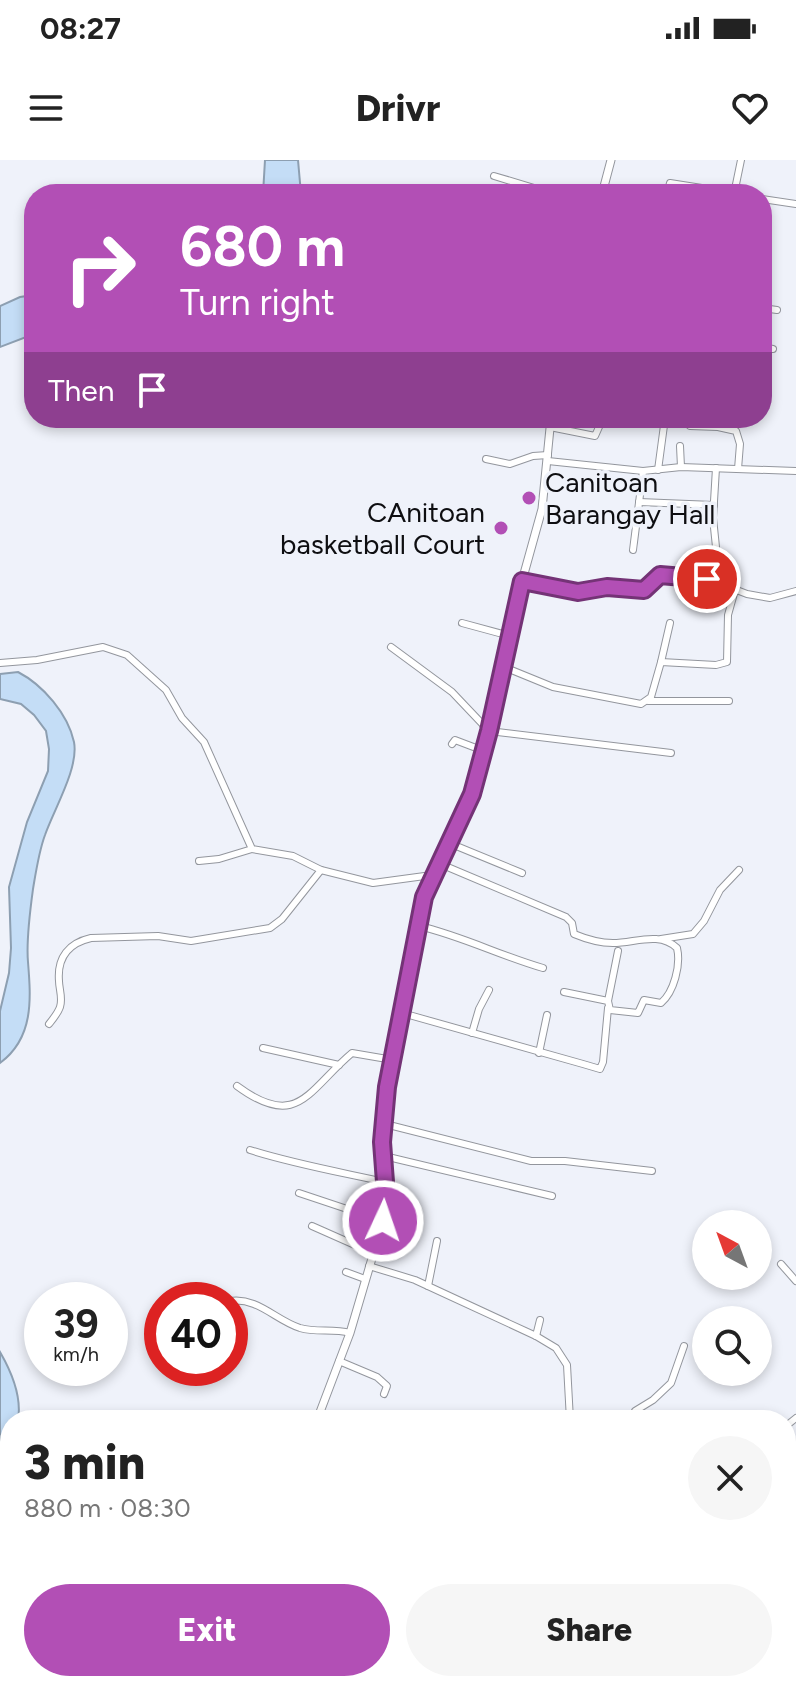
<!DOCTYPE html>
<html lang="en">
<head>
<meta charset="utf-8">
<style>
	body { margin:0; font-family:Figtree,sans-serif; background:#f6f6f6; color:#222; height:100vh; display:flex; flex-direction:column; font-size:30px; white-space:nowrap }
	* { box-sizing:border-box; margin:0 }
	p { font-size:26px; color:#767676 }
	.icon { flex:none; width:44px; height:44px; fill:none; stroke:currentColor; stroke-width:2; stroke-linecap:round; stroke-linejoin:round }
	.map { position:relative; flex:1; overflow:hidden }
	.side { position:absolute; left:0px; top:1250px; width:796px; height:282px; display:flex; flex-direction:column; background:#fff; border-radius:32px 32px 0 0; box-shadow:0 4px 12px #0003 }
	.side>* { flex:none }
	.hud { position:absolute; left:24px; top:24px; width:748px; height:244px; border-radius:32px; box-shadow:0 4px 12px #0003; background:#b24fb5; color:#fff; overflow:hidden }
	.needle { width:52px; rotate:319deg }
	.buttons { position:absolute; left:692px; top:1050px; display:grid; gap:16px }
	.buttons a { display:grid; place-items:center; width:80px; height:80px; border-radius:50%; background:#fff; box-shadow:0 4px 12px #0003; font-size:40px }
	.speed { position:absolute; left:24px; top:1122px; display:flex; gap:16px; font-size:40px; font-weight:700; text-align:center }
	.speed>* { display:grid; place-content:center; width:104px; height:104px; border-radius:50%; background:#fff; box-shadow:0 4px 12px #0003; line-height:1 }
	.speed small { font-size:20px; font-weight:400 }
	.speed .limit { border:12px solid #d22; background:#fff; color:#111 }
	.pin { position:absolute; display:grid; place-items:center; width:68px; height:68px; color:#fff; margin:-34px; border:4px solid #fff; border-radius:50%; box-shadow:0 2px 8px #0007 }
	.me { position:absolute; width:88px; margin:-44px; rotate:3deg; stroke-linejoin:round; filter:drop-shadow(0 0 6px #0008) }
	.turn { display:flex; align-items:center; gap:28px; height:168px; padding:0 24px; font-size:36px }
	.turn .icon { width:104px; height:104px; stroke-width:2.5 }
	.turn b { display:block; font-size:56px; line-height:68px }
	.then { display:flex; align-items:center; height:76px; padding:0 24px; background:#0003; gap:16px; font-size:30px }
	.round { display:grid; place-items:center; flex:none; width:84px; height:84px; border-radius:42px; background:#f6f6f6 }
	.overview { display:flex; align-items:center; justify-content:space-between; height:136px; padding:0 24px }
	h1 { font-size:48px; font-weight:800; line-height:60px }
	.cta { display:flex; gap:16px; margin-top:auto; padding:16px 24px }
	.cta a { flex:1; height:92px; border-radius:48px; background:#b24fb5; color:#fff; font-size:32px; font-weight:800; line-height:92px; text-align:center }
	.cta a+a { background:#f6f6f6; color:#222 }
	.status { display:flex; justify-content:space-between; align-items:center; height:56px; padding:0 40px; background:#fff; direction:ltr }
	.status svg { height:22px; fill:currentColor }
	header { display:flex; justify-content:space-between; align-items:center; height:104px; padding:0 24px; background:#fff; font-size:36px; font-weight:800 }
	.map>svg:first-child { display:block }
	.green { fill:#97e8b8 }
	.water { fill:#c4ddf6; stroke:#8d9fb1; stroke-width:2 }
	.lines { fill:none; stroke-linecap:round; stroke-linejoin:round }
	.minor-casing { stroke:#93969d; stroke-width:8 }
	.tertiary-casing { stroke:#93969d; stroke-width:9 }
	.minor { stroke:#fff; stroke-width:6 }
	.tertiary { stroke:#fff; stroke-width:7 }
	.route-casing { stroke:#743376; stroke-width:20 }
	.route { stroke:#b24fb5; stroke-width:14 }
	.poi-dot { fill:#b24fb5; stroke:#eff2fa; stroke-width:3 }
	.labels { text-anchor:middle; stroke-width:7; stroke-linejoin:round; paint-order:stroke }
	.poi-label { font-size:28px; fill:#0e0e11; stroke:#eff2fa; text-anchor:start }
</style>
</head>
<body>
<div class="status"><b>08:27</b><svg viewBox="0 0 49 12"><path d="M0 12V9h3v3zM5 12V6h3v6zM10 12V3h3v9zM15 12V0h3v12zM26 1h20v11H26zM47 4h2v5h-2z"/></svg></div>
<header><svg class="icon" aria-label="menu" viewBox="0 0 24 24"><path d="M4 6h16M4 12h16M4 18h16"/></svg>Drivr<svg class="icon" aria-label="heart" viewBox="0 0 24 24"><path d="M12 20l-8-8c-3-5 5-10 8-4 3-6 11-1 8 4z"/></svg></header>
<div class="map">
<svg width="796" height="1531" viewBox="0 0 796 1531">
	<rect width="100%" height="100%" fill="#eff2fa"/>
	<polygon class="green" points="684,1522 765,1522 766,1531 684,1531"/>
	<g class="water">
		<polygon points="265,0 298,0 301,34 263,34"/>
		<polygon points="34,135 34,174 0,187 0,146 20,137"/>
		<path d="M18 512C43 525 68 554 74 582 79 608 54 649 45 675 39 691 36 711 33 729 30 751 26 780 28 802 31 839 34 878 0 903V851L9 813 11 788 9 727 27 662 48 611 49 589 46 571 34 555 21 544 0 539V514Z"/>
		<path d="M0 1192C11 1211 22 1237 18 1260H10V1292L0 1316Z"/>
	</g>
	<g class="lines">
		<g class="minor-casing">
			<g id="minor">
				<polyline points="494,16 554,34"/>
				<polyline points="667,34 670,23 708,29"/>
				<polyline points="734,34 741,0"/>
				<polyline points="762,39 796,44"/>
				<polyline points="762,148 777,150"/>
				<polyline points="762,187 773,189"/>
				<polyline points="690,266 718,267 736,271 740,284 738,309"/>
				<polyline points="550,267 595,276 603,258"/>
				<polyline points="680,286 681,307"/>
				<polyline points="486,299 510,304 533,296 548,295"/>
				<polyline points="548,301 643,311 681,307 796,311"/>
				<polyline points="658,310 665,258"/>
				<polyline points="639,342 714,345"/>
				<polyline points="633,390 643,311"/>
				<polyline points="707,419 716,387 713,358 716,308"/>
				<polyline points="522,421 578,432 607,427 641,430 647,429 662,415 708,419 747,434 770,438 796,431"/>
				<polyline points="462,463 510,476"/>
				<polyline points="391,487 452,532 489,571 671,593"/>
				<polyline points="661,502 670,463"/>
				<polyline points="0,503 37,500 103,487 127,495 166,530 182,558 204,582 252,689 293,696 321,710 373,723 432,715"/>
				<polyline points="504,507 553,527 641,544 651,537 661,502 716,505 727,502 728,455 735,430"/>
				<polyline points="648,541 729,541"/>
				<polyline points="452,584 455,580 484,591"/>
				<polyline points="449,683 522,713"/>
				<polyline points="199,701 219,699 252,689"/>
				<path d="M438 703 566 757 572 763 574 774C586 779 601 783 613 783 635 783 659 771 677 788 681 805 674 832 661 843L644 840 638 853 610 850 608 841 564 832"/>
				<path d="M419 766C462 776 501 796 543 808"/>
				<polyline points="661,779 693,774 704,761 720,730 739,710"/>
				<polyline points="608,841 618,791"/>
				<polyline points="402,853 583,904 600,909 603,902 608,848"/>
				<path d="M49 864C53 859 58 853 60 847 63 838 59 829 59 821 57 797 69 783 91 778L158 776 191 781 270 768 282 759 321 710"/>
				<polyline points="472,873 479,849 489,830"/>
				<polyline points="263,888 339,905"/>
				<polyline points="539,893 547,855"/>
				<path d="M237 926C298 971 308 930 352 893L393 900"/>
				<polyline points="385,964 531,1001 565,1001 652,1011"/>
				<path d="M250 990C294 1004 340 1012 385 1022"/>
				<polyline points="384,996 552,1036"/>
				<polyline points="299,1033 383,1061"/>
				<polyline points="312,1066 373,1093"/>
				<polyline points="781,1104 796,1121"/>
				<polyline points="369,1106 415,1120 536,1176 556,1188 567,1205 570,1260"/>
				<polyline points="346,1112 365,1119"/>
				<polyline points="428,1126 437,1081"/>
				<path d="M230 1141C258 1137 275 1160 300 1168 317 1173 333 1168 350 1173"/>
				<polyline points="536,1176 540,1160"/>
				<polyline points="339,1201 377,1217 387,1226 384,1234"/>
				<polyline points="656,1260 637,1258 635,1251 653,1240 671,1223 684,1186"/>
				<polyline points="714,1260 748,1254 760,1260"/>
				<polyline points="786,1266 796,1258"/>
				<polyline points="786,1283 796,1295"/>
				<polyline points="0,1324 4,1326"/>
				<polyline points="0,1489 10,1481"/>
				<polyline points="70,1522 76,1531"/>
				<polyline points="131,1522 141,1531"/>
				<polyline points="219,1522 227,1531"/>
				<polyline points="264,1522 272,1531"/>
				<polyline points="148,1531 157,1522"/>
				<polyline points="176,1531 186,1522"/>
				<polyline points="335,1531 374,1522"/>
			</g>
		</g>
		<g class="tertiary-casing">
			<g id="tertiary">
				<polyline points="602,34 611,0"/>
				<polyline points="317,1260 350,1173 383,1061 385,1022 382,982 387,927 424,737 438,703 464,654 484,591 522,421 542,349 551,258"/>
				<polyline points="331,1522 332,1531"/>
			</g>
		</g>
		<use href="#minor" class="minor"/>
		<use href="#tertiary" class="tertiary"/>
	</g>
	<g class="lines">
		<g class="route-casing">
			<polyline id="route" points="383,1061 385,1022 382,982 387,927 424,737 472,634 489,571 522,421 578,432 607,427 644,430 660,415 707,419"/>
		</g>
		<use href="#route" class="route"/>
	</g>
	<g class="poi-dot">
		<circle cx="529" cy="338" r="8"/>
		<circle cx="501" cy="368" r="8"/>
	</g>
	<g class="labels">
		<g class="poi-label">
			<text x="545" y="332">Canitoan<tspan x="545" dy="32">Barangay Hall</tspan></text>
			<text x="485" y="362" text-anchor="end">CAnitoan<tspan x="485" dy="32">basketball Court</tspan></text>
		</g>
	</g>
</svg>
<div class="buttons">
<a><svg class="needle" viewBox="-14 -14 28 28"><path d="M0-13l5 13h-10z" fill="#e53935"/><path d="M0 13l5-13h-10z" fill="#767676"/></svg></a>
<a><svg class="icon" aria-label="search" viewBox="0 0 24 24"><circle cx="10" cy="10" r="6"/><path d="M15 15l6 6"/></svg></a>
</div>
<div class="speed"><div>39<small>km/h</small></div><div class="limit">40</div></div>
<div class="pin" style="left:707px;top:419px;background:#d93025"><svg class="icon" aria-label="arrive" viewBox="0 0 24 24"><path d="M6 21V4h12l-3 4 3 4H6"/></svg></div>
<svg class="me" style="left:383px;top:1061px" viewBox="-20 -20 40 40"><circle r="17" fill="#b24fb5" stroke="#fff" stroke-width="3"/><path d="M0-11L8 9 0 5-8 9z" fill="#fff"/></svg>
<div class="hud">
<div class="turn"><svg class="icon" aria-label="right" viewBox="0 0 24 24"><path d="M7 20v-9h11M14 6l5 5-5 5"/></svg><div><b>680 m</b>Turn right</div></div>
<div class="then">Then<svg class="icon" aria-label="arrive" viewBox="0 0 24 24"><path d="M6 21V4h12l-3 4 3 4H6"/></svg></div>
</div>
<section class="side">
<div class="overview"><div><h1>3 min</h1><p>880 m · 08:30</p></div><a class="round"><svg class="icon" aria-label="close" viewBox="0 0 24 24"><path d="M6 6l12 12M18 6L6 18"/></svg></a></div>
<div class="cta"><a>Exit</a><a>Share</a></div>
</section>
</div>
</body>
</html>
